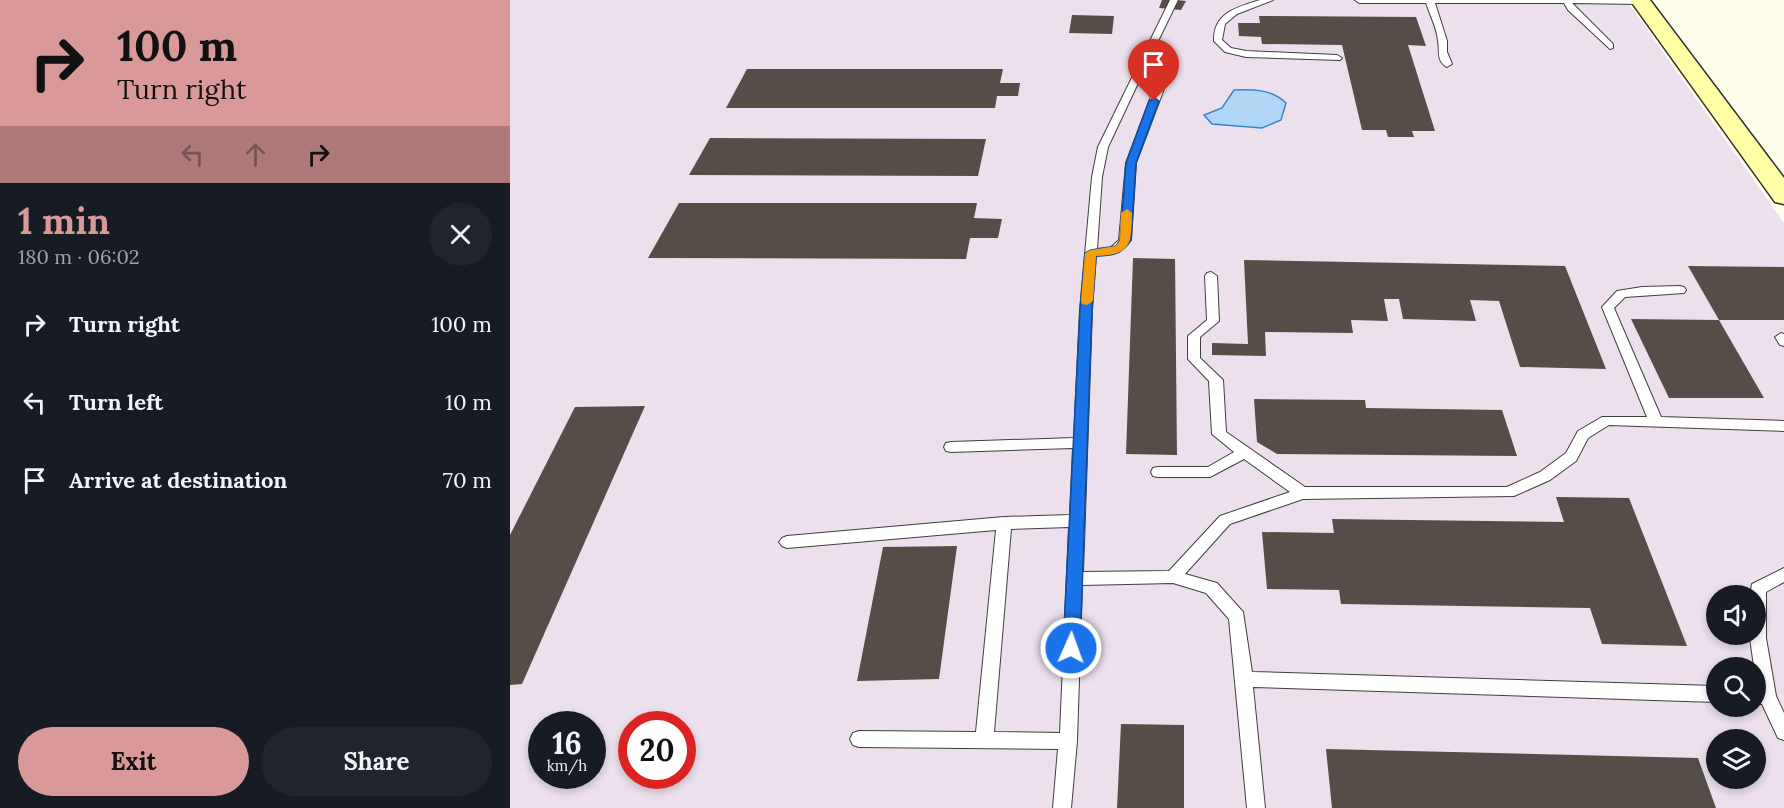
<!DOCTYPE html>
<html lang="en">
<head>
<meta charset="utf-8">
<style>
	body { margin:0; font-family:Lora,serif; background:#20242c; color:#f1f3f6; height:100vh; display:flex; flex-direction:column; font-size:22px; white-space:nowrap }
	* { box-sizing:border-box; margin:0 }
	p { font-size:20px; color:#9ea1a6 }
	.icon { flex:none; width:33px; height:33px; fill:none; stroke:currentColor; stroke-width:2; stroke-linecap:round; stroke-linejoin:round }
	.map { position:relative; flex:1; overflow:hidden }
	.drawer { display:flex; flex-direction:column; background:#171b24; width:510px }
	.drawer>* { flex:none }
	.hud { background:#d99998; color:#111; overflow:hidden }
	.buttons { position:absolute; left:1196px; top:585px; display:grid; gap:12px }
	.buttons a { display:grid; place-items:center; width:60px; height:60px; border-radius:50%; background:#171b24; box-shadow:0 3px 9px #0003; font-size:30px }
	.speed { position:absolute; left:18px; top:711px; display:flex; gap:12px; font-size:30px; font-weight:700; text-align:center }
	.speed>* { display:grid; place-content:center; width:78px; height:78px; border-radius:50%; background:#171b24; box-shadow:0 3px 9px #0003; line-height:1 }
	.speed small { font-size:15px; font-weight:400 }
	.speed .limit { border:9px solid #d22; background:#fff; color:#111 }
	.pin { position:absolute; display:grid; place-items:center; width:51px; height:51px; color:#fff; margin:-62px -26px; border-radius:50% 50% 50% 0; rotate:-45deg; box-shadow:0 0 6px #0007 }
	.pin .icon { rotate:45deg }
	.me { position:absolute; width:66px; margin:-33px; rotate:2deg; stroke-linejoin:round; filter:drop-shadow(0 0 4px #0008) }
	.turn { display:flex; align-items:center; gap:21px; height:126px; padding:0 18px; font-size:27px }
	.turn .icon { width:78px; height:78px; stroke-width:2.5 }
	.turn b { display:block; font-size:42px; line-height:51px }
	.lanes { display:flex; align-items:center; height:57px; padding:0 18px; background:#0003; justify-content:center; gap:30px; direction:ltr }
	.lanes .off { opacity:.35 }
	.round { display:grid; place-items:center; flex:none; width:63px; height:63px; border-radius:32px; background:#20242c }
	.summary { display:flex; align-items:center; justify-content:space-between; height:102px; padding:0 18px }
	h1 { font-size:36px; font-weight:700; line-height:45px; color:#d99998 }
	.cta { display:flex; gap:12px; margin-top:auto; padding:12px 18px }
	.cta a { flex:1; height:69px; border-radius:36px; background:#d99998; color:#111; font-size:24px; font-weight:700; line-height:69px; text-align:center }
	.cta a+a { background:#20242c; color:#f1f3f6 }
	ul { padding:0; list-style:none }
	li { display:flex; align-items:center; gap:18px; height:78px; padding:0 18px }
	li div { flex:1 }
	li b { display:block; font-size:22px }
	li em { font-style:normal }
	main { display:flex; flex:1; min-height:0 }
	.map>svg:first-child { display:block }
	.industrial { fill:#ebe0eb; fill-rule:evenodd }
	.water { fill:#b0d6f6; stroke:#3784cd; stroke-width:1.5 }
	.building { fill:#554e48 }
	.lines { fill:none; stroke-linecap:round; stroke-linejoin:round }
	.service-casing { stroke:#3f3f3f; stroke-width:2 }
	.secondary-casing { stroke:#2e2e2e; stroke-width:3 }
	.service { fill:#fff; fill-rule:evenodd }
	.secondary { fill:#fffda6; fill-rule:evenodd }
	.route { fill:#1a73e8; stroke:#114b97; stroke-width:1.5 }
	.slow { fill:#f59e0b }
</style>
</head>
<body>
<main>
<section class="drawer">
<div class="hud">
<div class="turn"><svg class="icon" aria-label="right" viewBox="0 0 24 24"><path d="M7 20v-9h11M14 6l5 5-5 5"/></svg><div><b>100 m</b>Turn right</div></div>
<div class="lanes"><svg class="icon off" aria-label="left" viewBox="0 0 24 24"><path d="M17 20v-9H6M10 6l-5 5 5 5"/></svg><svg class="icon off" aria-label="ahead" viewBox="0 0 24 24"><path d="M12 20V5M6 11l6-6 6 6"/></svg><svg class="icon" aria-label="right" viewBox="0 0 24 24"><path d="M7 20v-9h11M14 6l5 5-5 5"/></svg></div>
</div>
<div class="summary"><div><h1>1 min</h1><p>180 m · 06:02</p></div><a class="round"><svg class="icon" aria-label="close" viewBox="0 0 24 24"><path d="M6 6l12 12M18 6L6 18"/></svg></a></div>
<ul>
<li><svg class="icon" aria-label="right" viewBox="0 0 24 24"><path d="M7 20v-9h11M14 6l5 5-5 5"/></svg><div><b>Turn right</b></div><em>100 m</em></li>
<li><svg class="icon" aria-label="left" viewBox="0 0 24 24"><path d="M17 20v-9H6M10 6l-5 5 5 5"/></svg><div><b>Turn left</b></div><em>10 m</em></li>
<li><svg class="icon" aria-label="arrive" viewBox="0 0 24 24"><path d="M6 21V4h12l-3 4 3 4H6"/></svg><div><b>Arrive at destination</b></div><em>70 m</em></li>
</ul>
<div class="cta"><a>Exit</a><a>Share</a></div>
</section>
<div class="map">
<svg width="1274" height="808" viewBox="0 0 1274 808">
	<rect width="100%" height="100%" fill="#fffdeb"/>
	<path class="industrial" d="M0 0H1116L1274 223V808H0ZM1206 596H1245V634H1206ZM1206 668H1245V706H1206ZM32 724H82V776H32ZM122 724H172V776H122ZM1206 740H1245V778H1206Z"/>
	<path class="water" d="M724 90C742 89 762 89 776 103L771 120 752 128 702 124 694 115 712 108Z"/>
	<g class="building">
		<polygon points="652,0 666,0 676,1 671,10 649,8"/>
		<polygon points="562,15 604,16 602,34 559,33"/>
		<polygon points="749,16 906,17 916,46 898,45 925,131 902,131 904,137 878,137 876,130 852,130 832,45 752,44 751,37 729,36 728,23 750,23"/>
		<polygon points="237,69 493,69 490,83 510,83 508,96 487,96 485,108 216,108"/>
		<polygon points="200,138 476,139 468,176 179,175"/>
		<polygon points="169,203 467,203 464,218 492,219 488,238 460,238 456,259 138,258"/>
		<polygon points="623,258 665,259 667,455 616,454"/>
		<polygon points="734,260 1055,266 1096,369 1010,367 989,301 960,300 966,321 893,319 889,299 874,299 878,321 841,320 843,333 755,332 756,356 702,355 702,343 738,344"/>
		<polygon points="1178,266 1274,267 1274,320 1209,320"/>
		<polygon points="1121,319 1209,320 1254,398 1159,398"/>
		<polygon points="744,399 855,400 856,408 992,410 1007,456 767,454 747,442"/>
		<polygon points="135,406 12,684 0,685 0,535 65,407"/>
		<polygon points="1046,497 1119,498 1177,646 1092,644 1080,608 831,604 829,590 757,589 752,532 824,533 822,519 1054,522"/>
		<polygon points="447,546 429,679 347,681 373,547"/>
		<polygon points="611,724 674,725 674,808 607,808"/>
		<polygon points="816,749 1188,758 1206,808 822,808"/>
	</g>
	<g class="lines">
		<g class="service-casing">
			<g id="service">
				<path d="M660 0H668L631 76 652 78 657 81 626 163 621 240 609 252 586 256 582 310 573 572 659 571 710 516 780 492 734 459 700 477H648L643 476 641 472 643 468 648 467H698L724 452 702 434 699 381 678 359V336L697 320 695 276 697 273 701 272 707 276 709 321 690 337V358L713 380 716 432 795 487H997L1030 472 1056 453 1068 431 1092 417H1137L1092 307 1107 291 1132 287 1170 286 1174 287 1176 290 1174 293 1115 297 1104 308 1151 417 1274 421V431L1099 425 1078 438 1066 461 1040 480 1004 496 793 499 720 524 675 574 707 583 733 612 742 672 1206 686V702L743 687 755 808H737L719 619 696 593 663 583 572 585 567 741 561 808H543L548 749 349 747 343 745 340 739 343 733 349 731 466 732 486 530 277 548 272 546 269 542 272 538 277 536 494 517 560 515 563 448 441 452 436 451 434 447 436 443 441 442 564 438 570 310 582 177 588 147ZM629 81 646 83 616 163 609 240 600 248 587 249 592 177 598 147ZM559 527 550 733 484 732 501 529Z"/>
				<path d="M750 0H763L727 14 715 24 712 40 721 48 736 51 827 55 832 58 830 60 736 57 715 52 704 41C703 13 727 7 750 0Z"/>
				<path d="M845 0H1134V1L1130 4 1062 3 1103 44V48L1100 49 1058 10 1054 3H925L937 41V52L942 64 937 67C926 61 930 51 928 41 927 28 920 15 916 3H849Z"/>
				<polygon points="1271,333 1274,334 1274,346 1270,345 1265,337"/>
				<polygon points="1274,568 1274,582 1256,592 1256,638 1266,696 1274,713 1274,740 1268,738 1252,704 1245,704 1245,688 1247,688 1240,638 1240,634 1245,634 1245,596 1240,596 1242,584"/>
			</g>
		</g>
		<g class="secondary-casing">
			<polygon id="secondary" points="1120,0 1140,0 1274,178 1274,204 1265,202"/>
		</g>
		<use href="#service" class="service"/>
		<use href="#secondary" class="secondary"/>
	</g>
	<path class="route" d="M644 98 649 101 626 163 621 240C613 254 602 256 586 256L582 310 570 648 567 653 561 655 556 653 553 648 570 310 575 253 581 250 606 246 610 240 616 163 639 101Z"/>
	<path class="slow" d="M617 209 622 213C621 244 622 255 586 256L583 301 577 305 572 304 571 301 575 253 581 250 606 246 610 240 611 213Z"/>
</svg>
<div class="buttons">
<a><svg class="icon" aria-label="sound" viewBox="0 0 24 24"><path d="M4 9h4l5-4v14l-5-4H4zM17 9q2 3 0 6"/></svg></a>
<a><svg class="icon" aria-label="search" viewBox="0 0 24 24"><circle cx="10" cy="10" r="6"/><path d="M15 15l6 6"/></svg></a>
<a><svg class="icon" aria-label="layers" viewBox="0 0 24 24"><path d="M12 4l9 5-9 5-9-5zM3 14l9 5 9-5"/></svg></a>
</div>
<div class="speed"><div>16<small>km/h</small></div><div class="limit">20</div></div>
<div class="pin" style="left:644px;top:101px;background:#d93025"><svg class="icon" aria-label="arrive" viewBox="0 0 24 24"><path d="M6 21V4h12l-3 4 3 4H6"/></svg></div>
<svg class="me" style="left:561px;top:648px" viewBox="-20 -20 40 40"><circle r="17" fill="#1a73e8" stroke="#fff" stroke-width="3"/><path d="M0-11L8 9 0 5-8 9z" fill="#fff"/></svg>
</div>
</main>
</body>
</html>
